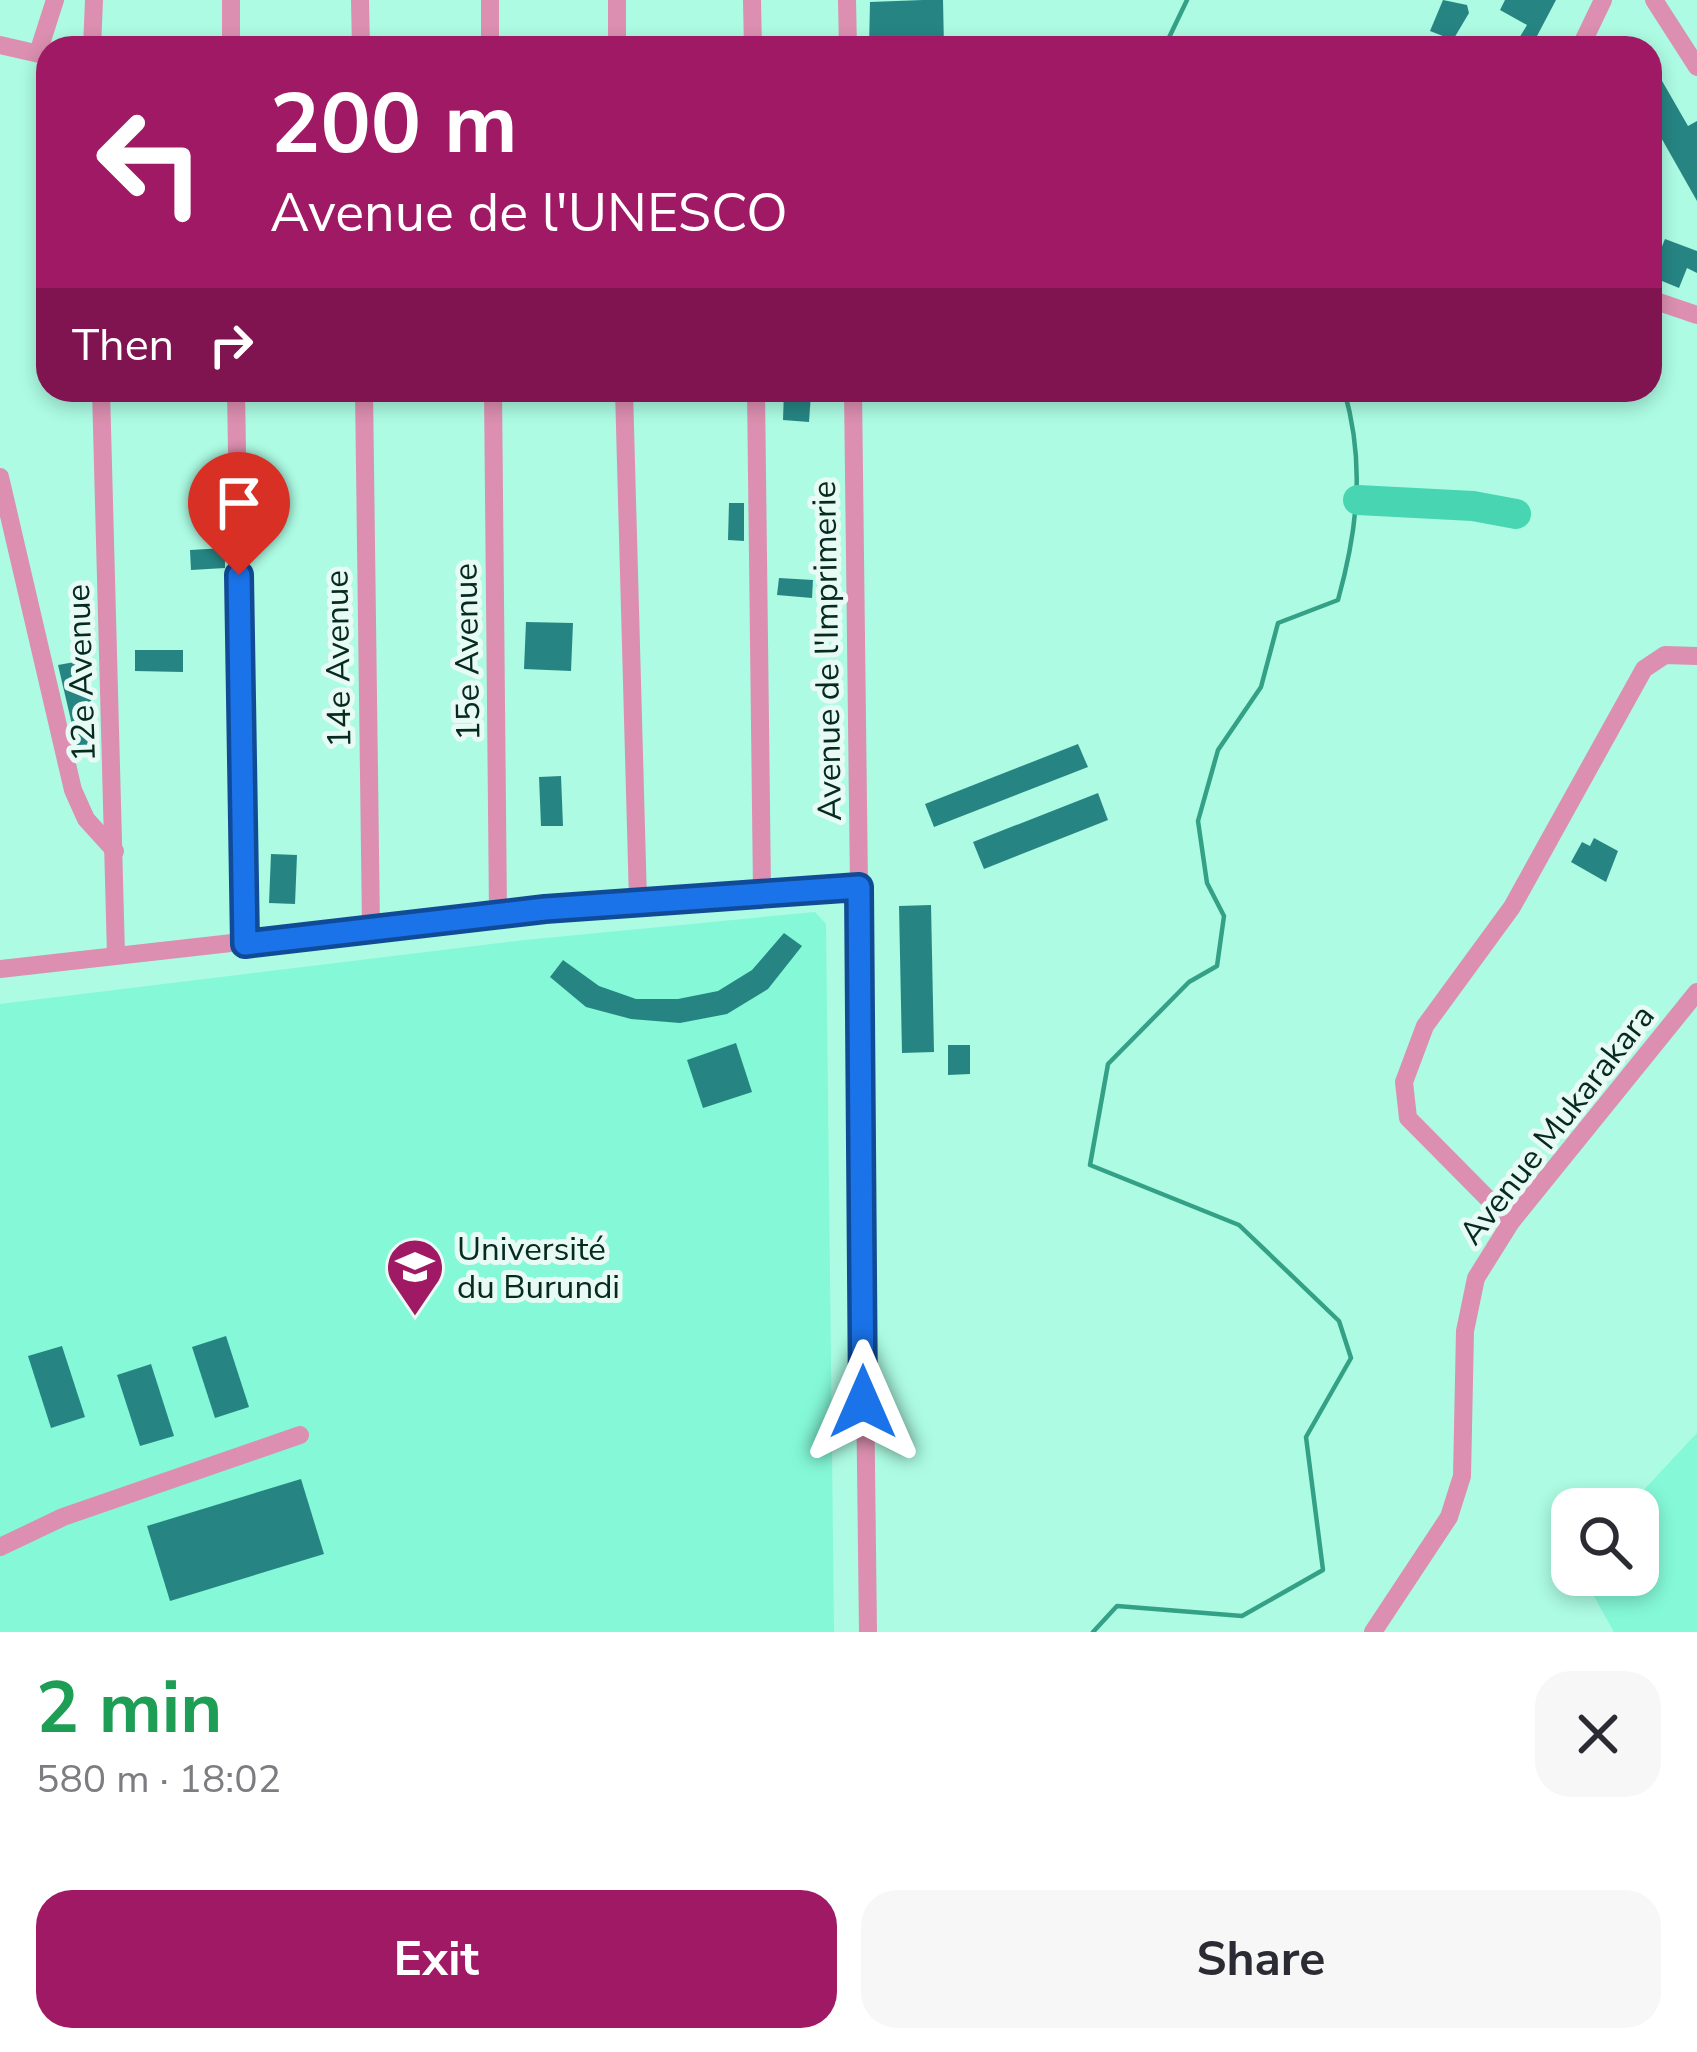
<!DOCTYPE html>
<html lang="en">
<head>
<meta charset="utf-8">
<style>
	body { margin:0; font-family:"Nunito Sans",sans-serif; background:#f7f7f7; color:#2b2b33; height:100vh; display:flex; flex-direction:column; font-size:45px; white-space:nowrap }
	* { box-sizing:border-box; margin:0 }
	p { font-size:39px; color:#7c7c81 }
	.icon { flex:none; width:66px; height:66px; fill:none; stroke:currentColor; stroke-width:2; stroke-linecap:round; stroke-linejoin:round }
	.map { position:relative; height:1632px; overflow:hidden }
	.drawer { display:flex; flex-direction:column; background:#fff; flex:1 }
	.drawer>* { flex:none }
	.hud { position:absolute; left:36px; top:36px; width:1626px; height:366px; border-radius:36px; box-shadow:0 6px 18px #0003; background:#a01965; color:#fff; overflow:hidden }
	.fabs { position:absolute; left:1551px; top:1488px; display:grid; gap:24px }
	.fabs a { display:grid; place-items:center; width:108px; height:108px; border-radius:24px; background:#fff; box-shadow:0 6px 18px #0003; font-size:60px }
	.pin { position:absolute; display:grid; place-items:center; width:102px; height:102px; color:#fff; margin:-123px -51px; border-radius:50% 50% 50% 0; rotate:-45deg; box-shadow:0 0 12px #0007 }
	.pin .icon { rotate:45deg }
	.me { position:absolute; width:132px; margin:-66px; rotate:0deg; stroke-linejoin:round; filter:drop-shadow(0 0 9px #0008) }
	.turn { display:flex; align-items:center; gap:42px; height:252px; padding:0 36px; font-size:54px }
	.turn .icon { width:156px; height:156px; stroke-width:2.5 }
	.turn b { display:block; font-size:84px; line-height:102px }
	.then { display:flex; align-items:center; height:114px; padding:0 36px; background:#0003; gap:24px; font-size:45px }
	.round { display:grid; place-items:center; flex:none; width:126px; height:126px; border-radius:36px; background:#f7f7f7 }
	.headline { display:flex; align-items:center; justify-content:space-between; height:204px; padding:0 36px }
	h1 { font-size:72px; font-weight:700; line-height:90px; color:#1e9e55 }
	.action { display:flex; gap:24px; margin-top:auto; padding:24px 36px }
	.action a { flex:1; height:138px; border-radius:36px; background:#a01965; color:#fff; font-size:48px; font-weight:700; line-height:138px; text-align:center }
	.action a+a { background:#f7f7f7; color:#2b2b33 }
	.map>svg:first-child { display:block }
	.built { fill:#84f8d7 }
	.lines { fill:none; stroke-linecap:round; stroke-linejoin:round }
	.stream { stroke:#34a186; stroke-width:4.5 }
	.river { stroke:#48d5b2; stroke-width:30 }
	.building { fill:#268583 }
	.minor { stroke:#dc8fb0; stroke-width:18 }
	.route-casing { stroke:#114b97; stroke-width:30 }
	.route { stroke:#1a73e8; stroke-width:21 }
	.labels { text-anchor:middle; stroke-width:10; stroke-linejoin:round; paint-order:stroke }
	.street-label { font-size:33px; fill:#062920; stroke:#e8faf4 }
	.poi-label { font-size:33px; fill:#062920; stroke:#e8faf4; text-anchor:start }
</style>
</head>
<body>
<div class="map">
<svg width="1697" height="1632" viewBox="0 0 1697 1632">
	<rect width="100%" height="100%" fill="#acfbe2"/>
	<g class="built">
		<polygon points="815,912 826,924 834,1632 0,1632 0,1004 525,940"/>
		<polygon points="1697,1433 1697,1632 1614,1632 1582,1575 1638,1575 1638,1509 1626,1509"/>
	</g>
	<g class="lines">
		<g class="stream">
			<polyline points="1164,48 1187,0"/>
			<path d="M1093 1632 1117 1606 1242 1616 1323 1570 1306 1437 1351 1358 1339 1321 1239 1225 1090 1165 1108 1064 1189 982 1217 966 1224 916 1207 883 1198 821 1218 750 1261 687 1278 623 1338 600C1358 528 1365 462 1344 390"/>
		</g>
		<polyline class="river" points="1358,500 1473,506 1516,514"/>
	</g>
	<g class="building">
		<polygon points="923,0 943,0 944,48 869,48 870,2"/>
		<polygon points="1443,0 1467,5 1469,13 1453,40 1430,31"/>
		<polygon points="1505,0 1556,0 1537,36 1557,48 1513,48 1527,25 1500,10"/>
		<polygon points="1650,60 1688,126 1697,121 1697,201 1650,118"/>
		<polygon points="1665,239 1697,251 1697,273 1687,268 1679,288 1650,276"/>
		<polygon points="784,391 811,393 809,422 783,420"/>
		<polygon points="729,503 744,503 744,541 728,540"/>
		<polygon points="225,548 225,568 191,570 190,550"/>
		<polygon points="779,578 813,580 812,598 777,595"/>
		<polygon points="526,622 573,623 571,671 524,669"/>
		<polygon points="135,650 183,650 183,672 135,671"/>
		<polygon points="86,660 97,747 78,750 58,665"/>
		<polygon points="1078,744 1088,767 934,827 925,804"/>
		<polygon points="561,776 563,826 541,826 539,777"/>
		<polygon points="1098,793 1108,820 984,869 973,842"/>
		<polygon points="1594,838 1618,851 1606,882 1571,862 1582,842 1590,846"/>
		<polygon points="271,854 297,855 295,904 269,903"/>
		<polygon points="931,905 934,1052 902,1053 899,906"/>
		<polygon points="784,933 802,946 768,989 727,1014 680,1023 631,1019 586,1007 550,977 563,960 599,986 636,999 678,999 718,991 752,970"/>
		<polygon points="736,1043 752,1092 703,1108 687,1060"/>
		<polygon points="948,1045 970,1045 970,1074 948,1075"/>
		<polygon points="226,1336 249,1407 215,1418 192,1347"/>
		<polygon points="62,1346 85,1417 51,1428 28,1356"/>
		<polygon points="151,1364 174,1436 140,1446 117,1375"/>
		<polygon points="301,1479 324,1554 170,1601 147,1526"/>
	</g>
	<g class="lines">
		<g class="minor">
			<polyline points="231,0 231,48"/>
			<polyline points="360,0 361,48"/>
			<polyline points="490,0 490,48"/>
			<polyline points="617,0 617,48"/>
			<polyline points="752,0 753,48"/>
			<polyline points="847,0 848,48"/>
			<polyline points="1654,0 1697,67"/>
			<polyline points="0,45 48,56"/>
			<polyline points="92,48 94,0"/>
			<polyline points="1580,48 1603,0"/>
			<polyline points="38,53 55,0"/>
			<polyline points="1650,299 1697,315"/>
			<polyline points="101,390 116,955"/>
			<polyline points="236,390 245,944"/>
			<polyline points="364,390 371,927"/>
			<polyline points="493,390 498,913"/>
			<polyline points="624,390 638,901"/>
			<polyline points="756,390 762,891"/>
			<polyline points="853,390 868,1632"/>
			<polyline points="0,477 73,790 86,819 115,851"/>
			<polyline points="0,969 498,913 859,887"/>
			<polyline points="1511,1222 1408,1118 1404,1082 1425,1026 1512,907 1644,669 1665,655 1697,656"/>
			<polyline points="0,1547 63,1517 300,1435"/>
			<polyline points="1373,1632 1449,1517 1462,1476 1465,1331 1476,1278 1511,1222 1697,992"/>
		</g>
	</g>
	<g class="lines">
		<g class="route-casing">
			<polyline id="route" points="239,575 245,944 545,909 859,887 863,1402"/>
		</g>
		<use href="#route" class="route"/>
	</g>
	<defs>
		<g id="university-pin" transform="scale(3)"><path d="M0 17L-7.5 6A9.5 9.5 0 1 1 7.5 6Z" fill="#a01965" stroke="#e8faf4"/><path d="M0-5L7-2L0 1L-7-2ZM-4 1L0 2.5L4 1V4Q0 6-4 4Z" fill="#fff"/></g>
	</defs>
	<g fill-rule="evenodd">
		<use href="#university-pin" x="415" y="1267"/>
	</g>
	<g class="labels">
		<g class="street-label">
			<text transform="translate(826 651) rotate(-91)" y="12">Avenue de l'Imprimerie</text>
			<text transform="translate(466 652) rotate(-91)" y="12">15e Avenue</text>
			<text transform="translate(337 659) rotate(-91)" y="12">14e Avenue</text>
			<text transform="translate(80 673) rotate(-92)" y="12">12e Avenue</text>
			<text transform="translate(1556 1124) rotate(-52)" y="12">Avenue Mukarakara</text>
		</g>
		<g class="poi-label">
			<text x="457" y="1260">Université<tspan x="457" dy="38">du Burundi</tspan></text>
		</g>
	</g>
</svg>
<div class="fabs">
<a><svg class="icon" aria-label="search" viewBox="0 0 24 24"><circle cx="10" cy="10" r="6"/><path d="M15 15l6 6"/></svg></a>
</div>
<div class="pin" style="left:239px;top:575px;background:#d93025"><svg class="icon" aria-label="arrive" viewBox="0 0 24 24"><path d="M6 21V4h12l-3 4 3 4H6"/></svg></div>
<svg class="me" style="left:863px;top:1402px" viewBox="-20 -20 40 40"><path d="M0-17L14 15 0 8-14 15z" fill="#1a73e8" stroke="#fff" stroke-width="4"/></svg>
<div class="hud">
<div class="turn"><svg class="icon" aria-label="left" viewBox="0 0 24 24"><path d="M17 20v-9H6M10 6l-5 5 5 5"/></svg><div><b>200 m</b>Avenue de l'UNESCO</div></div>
<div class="then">Then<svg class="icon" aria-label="right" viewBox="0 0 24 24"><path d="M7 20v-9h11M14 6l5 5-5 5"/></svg></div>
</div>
</div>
<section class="drawer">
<div class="headline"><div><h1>2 min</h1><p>580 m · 18:02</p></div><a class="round"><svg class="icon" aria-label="close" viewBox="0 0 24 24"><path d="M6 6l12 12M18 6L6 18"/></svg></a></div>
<div class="action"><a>Exit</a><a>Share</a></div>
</section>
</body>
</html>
